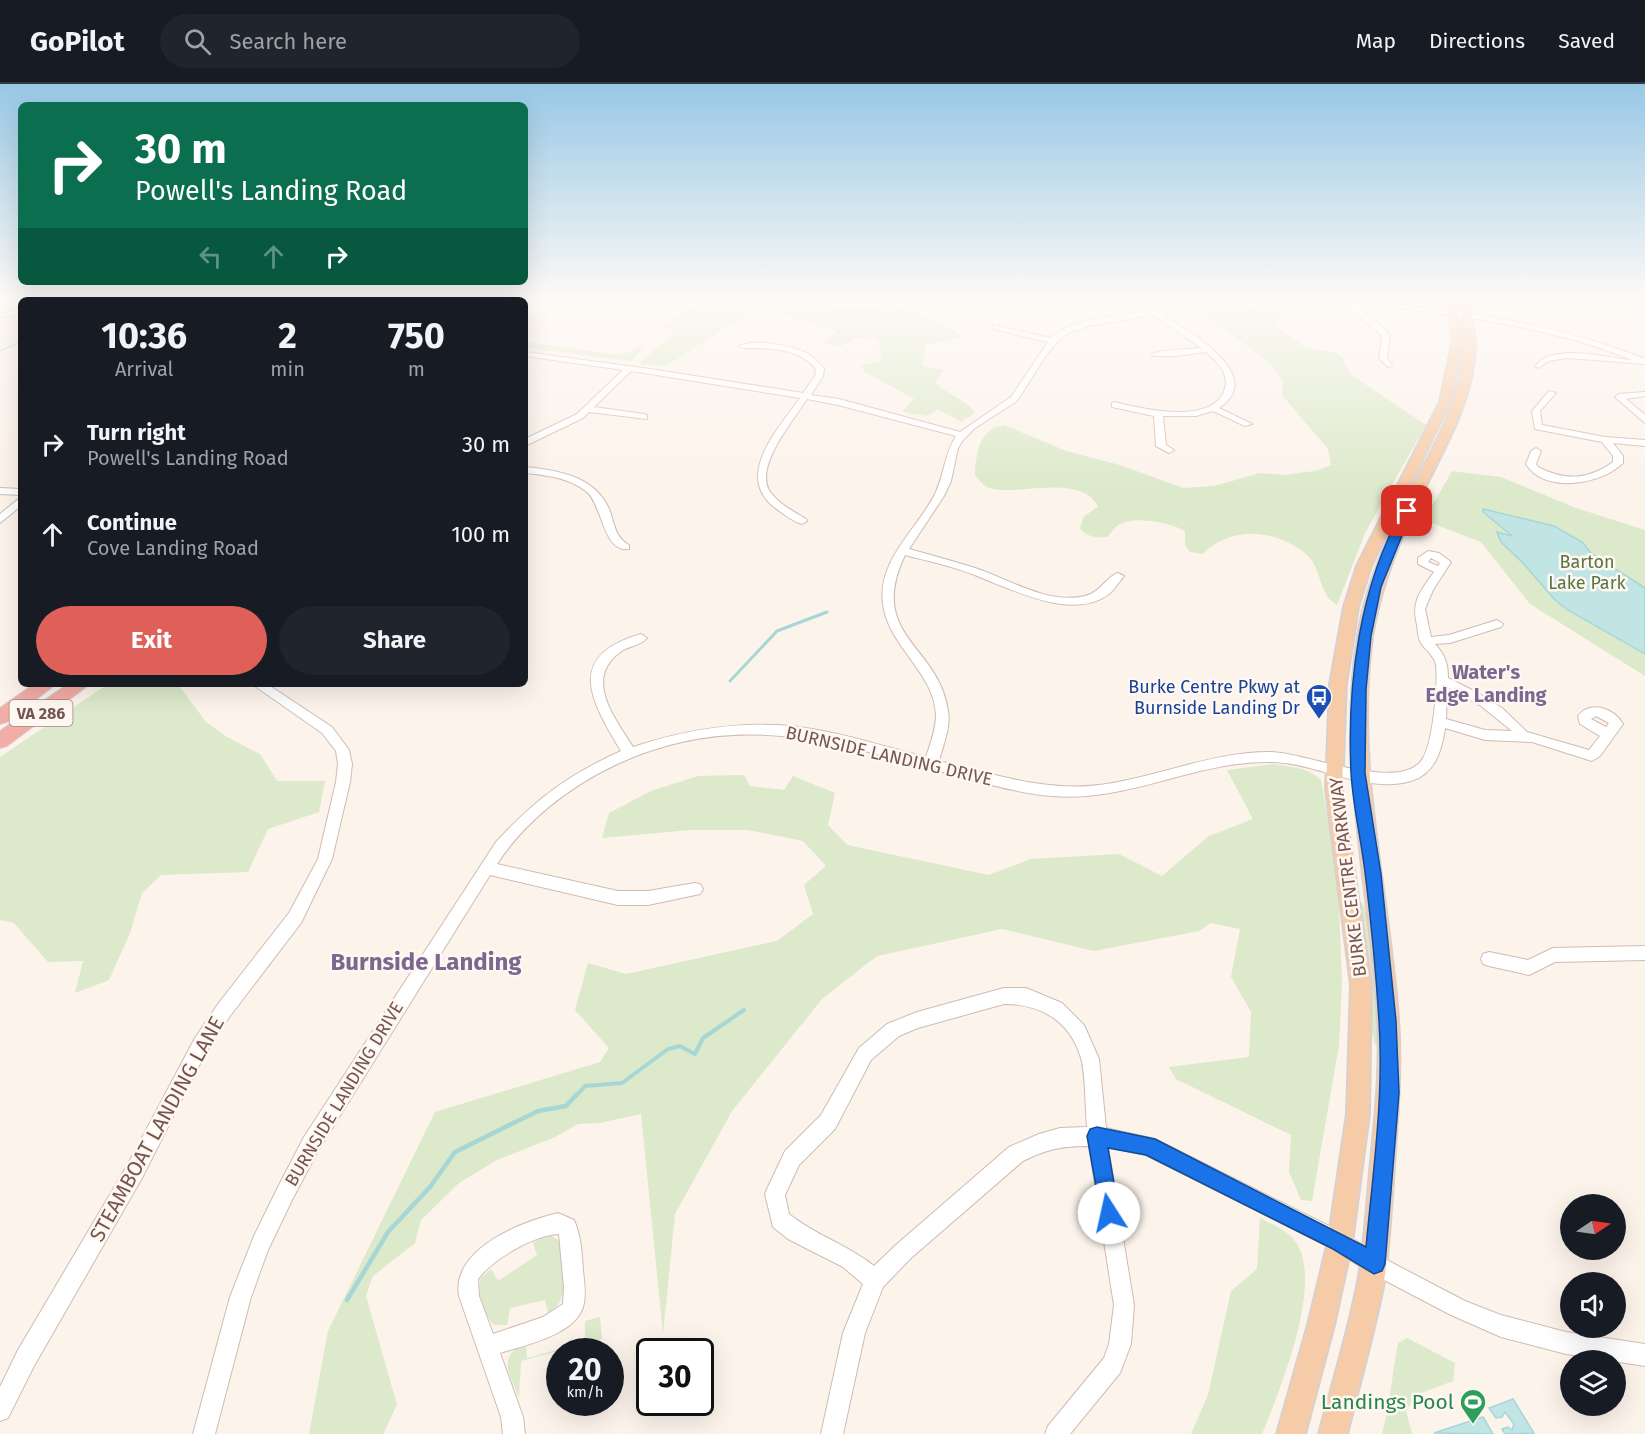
<!DOCTYPE html>
<html lang="en">
<head>
<meta charset="utf-8">
<style>
	body { margin:0; font-family:"Fira Sans",sans-serif; background:#20242c; color:#f1f3f6; height:100vh; display:flex; flex-direction:column; font-size:22px; white-space:nowrap }
	* { box-sizing:border-box; margin:0 }
	p { font-size:20px; color:#9ea1a6 }
	.icon { flex:none; width:33px; height:33px; fill:none; stroke:currentColor; stroke-width:2; stroke-linecap:round; stroke-linejoin:round }
	.map { position:relative; flex:1; overflow:hidden }
	.drawer { position:absolute; left:18px; top:213px; width:510px; height:390px; display:flex; flex-direction:column; background:#171b24; border-radius:9px; box-shadow:0 6px 24px #0002 }
	.drawer>* { flex:none }
	.banner { position:absolute; left:18px; top:18px; width:510px; height:183px; border-radius:9px; box-shadow:0 6px 24px #0002; background:#0b6e4f; color:#fff; overflow:hidden }
	.needle { width:39px; rotate:77deg }
	.tools { position:absolute; left:1560px; top:1110px; display:grid; gap:12px }
	.tools a { display:grid; place-items:center; width:66px; height:66px; border-radius:50%; background:#171b24; box-shadow:0 6px 24px #0002; font-size:30px }
	.speed { position:absolute; left:546px; top:1254px; display:flex; gap:12px; font-size:30px; font-weight:700; text-align:center }
	.speed>* { display:grid; place-content:center; width:78px; height:78px; border-radius:50%; background:#171b24; box-shadow:0 6px 24px #0002; line-height:1 }
	.speed small { font-size:15px; font-weight:400 }
	.speed .limit { border:3px solid #111; border-radius:9px; background:#fff; color:#111 }
	.pin { position:absolute; display:grid; place-items:center; width:51px; height:51px; color:#fff; margin:-26px; border-radius:12px; box-shadow:0 3px 9px #0006 }
	.me { position:absolute; width:66px; margin:-33px; rotate:350deg; stroke-linejoin:round; filter:drop-shadow(0 0 4px #0008) }
	.turn { display:flex; align-items:center; gap:21px; height:126px; padding:0 18px; font-size:27px }
	.turn .icon { width:78px; height:78px; stroke-width:2.5 }
	.turn b { display:block; font-size:42px; line-height:51px }
	.lanes { display:flex; align-items:center; height:57px; padding:0 18px; background:#0003; justify-content:center; gap:30px; direction:ltr }
	.lanes .off { opacity:.35 }
	.eta { display:flex; justify-content:space-evenly; align-items:center; height:102px; text-align:center }
	.eta b { font-size:36px; font-weight:700; line-height:42px }
	.action { display:flex; gap:12px; margin-top:auto; padding:12px 18px }
	.action a { flex:1; height:69px; border-radius:36px; background:#de6058; color:#fff; font-size:24px; font-weight:700; line-height:69px; text-align:center }
	.action a+a { background:#20242c; color:#f1f3f6 }
	ul { padding:0; list-style:none }
	li { display:flex; align-items:center; gap:18px; height:90px; padding:0 18px }
	li div { flex:1 }
	li b { display:block; font-size:22px }
	li em { font-style:normal }
	header { display:flex; align-items:center; gap:36px; box-sizing:border-box; height:84px; padding:0 30px; background:#171b24; border-bottom:2px solid #363941 }
	header strong { font-size:28px }
	nav { display:flex; gap:33px; margin-inline-start:auto; font-size:21px }
	.search { width:420px; height:54px; background:#20242c; display:flex; align-items:center; gap:15px; box-sizing:border-box; padding:0 21px; border-radius:33px; color:#9ea1a6; font-size:22px }
	.map>svg:first-child { display:block }
	.green { fill:#dce9ca }
	.water { fill:#c0e5e4; stroke:#a7d6d6; stroke-width:1.5 }
	.lines { fill:none; stroke-linecap:round; stroke-linejoin:round }
	.stream-far3 { stroke:#a7d6d6; stroke-width:1.5 }
	.stream-far2 { stroke:#a7d6d6; stroke-width:3 }
	.stream-far1 { stroke:#a7d6d6; stroke-width:4 }
	.stream { stroke:#a7d6d6; stroke-width:4.5 }
	.minor-casing { stroke:#d0bbb3; stroke-width:2 }
	.major-casing { stroke:#d9d0ce; stroke-width:4 }
	.highway-casing { stroke:#d9d0ce; stroke-width:2 }
	.minor { fill:#fff; fill-rule:evenodd }
	.major { fill:#f6cca8; fill-rule:evenodd }
	.highway { fill:#f2ada6; fill-rule:evenodd }
	.route { fill:#1a73e8; stroke:#114b97; stroke-width:1.5 }
	.labels { text-anchor:middle; stroke-width:5; stroke-linejoin:round; paint-order:stroke }
	.shield { fill:#fef7f2; stroke:#9f8680; stroke-width:1.5 }
	.shield-label { font-size:16px; font-weight:bold; fill:#76564f }
	.park-label { font-size:18px; fill:#5b7544; stroke:#fef7f2 }
	.transit-label { font-size:18px; fill:#164399; stroke:#fef7f2; text-anchor:end }
	.street-label { font-size:18px; fill:#76564f; stroke:#fef7f2 }
	.neighbourhood-label { font-size:20px; font-weight:bold; fill:#7c6791; stroke:#fef7f2 }
	.near-street-label { font-size:21px; fill:#76564f; stroke:#fef7f2 }
	.near-leisure-label { font-size:21px; fill:#27864d; stroke:#fef7f2; text-anchor:end }
	.near-neighbourhood-label { font-size:24px; font-weight:bold; fill:#7c6791; stroke:#fef7f2 }
</style>
</head>
<body>
<header>
<strong>GoPilot</strong>
<div class="search"><svg class="icon" aria-label="search" viewBox="0 0 24 24"><circle cx="10" cy="10" r="6"/><path d="M15 15l6 6"/></svg>Search here</div>
<nav><a>Map</a><a>Directions</a><a>Saved</a></nav>
</header>
<div class="map">
<svg width="1645" height="1350" viewBox="0 0 1645 1350">
	<rect width="100%" height="100%" fill="#fcf3eb"/>
	<g class="green">
		<path d="M701 217H804L846 224 894 221 936 236 965 253 925 261 923 282 944 286 936 297 937 301 970 322 975 329 961 338 938 325 927 332 902 328 914 315 865 288 860 281 879 278 881 273 878 255C861 250 855 254 840 263L824 259 837 247 759 223 666 282 640 281 642 276 675 249 663 242Z"/>
		<path d="M1189 217H1234L1259 227 1279 228 1284 232 1275 238V242L1307 264 1337 269 1342 273 1350 290 1426 341 1365 449 1337 521C1318 510 1322 484 1307 471 1277 445 1230 441 1203 470L1190 468 1185 461V447C1171 439 1141 433 1125 438 1117 440 1112 447 1107 453 1095 454 1087 453 1080 444L1084 432 1098 423C1080 386 1009 416 985 402 982 400 978 394 975 391 976 369 979 345 1004 341L1066 367 1120 381 1183 404 1214 402 1260 389 1283 391 1315 387 1331 381 1328 365 1282 311 1283 299 1273 282Z"/>
		<polygon points="525,258 617,271 631,268 639,263 644,264 631,277 525,264"/>
		<polygon points="1452,387 1501,393 1576,424 1645,446 1645,592 1530,520 1481,458 1424,436"/>
		<polygon points="108,600 157,600 180,603 206,638 227,653 260,670 277,697 325,697 319,728 268,745 248,788 161,791 142,809 130,849 109,896 75,909 83,877 48,878 14,839 0,836 0,673"/>
		<path d="M1273 680C1290 683 1308 683 1321 696L1338 794 1342 899 1339 961 1312 1117 1301 1116 1289 1088 1291 1051 1176 995 1169 983 1249 973 1251 928 1231 893 1240 845 1211 839 1199 847 1094 867 1002 845 877 872 822 915 732 1027 675 1130 663 1250 641 1030 599 1039 578 1040 555 1053 497 1076 459 1099 421 1136 415 1159 373 1192 366 1212 397 1321 383 1350H309L328 1247 435 1028 600 978 609 964 575 926 588 879 626 890 777 857 813 830 804 801 826 782 803 757 748 746H690L602 754 609 729 651 707 698 692 744 691 750 702 784 706 793 692 835 709 828 741 847 761 989 791 1031 775 1119 770 1162 792 1209 752 1253 735 1227 686Z"/>
		<polygon points="1360,819 1363,819 1371,845 1378,962 1375,961 1369,934"/>
		<path d="M1260 1134C1273 1141 1289 1147 1297 1160 1323 1202 1279 1308 1262 1350H1191L1208 1311 1231 1207 1257 1185Z"/>
		<path d="M549 1150 558 1156 561 1162C562 1184 572 1217 548 1229L545 1216 510 1224 507 1241H494C485 1232 476 1206 481 1194L491 1185 498 1197 537 1171 533 1159Z"/>
		<path d="M600 1233 602 1255 521 1277 519 1314C510 1291 496 1272 526 1259L527 1274 585 1258V1237Z"/>
		<path d="M1407 1254 1455 1279 1453 1297 1416 1311 1406 1327 1412 1350H1382C1390 1321 1392 1290 1398 1259Z"/>
	</g>
	<g class="water">
		<polygon points="1483,425 1554,442 1582,458 1592,470 1645,504 1645,570 1566,525 1554,515 1524,480 1501,458 1497,448 1512,452 1483,428"/>
		<polygon points="1513,1315 1534,1349 1505,1350 1502,1345 1508,1343 1512,1346 1514,1340 1505,1328 1502,1333 1496,1334 1489,1324"/>
		<polygon points="1483,1333 1493,1350 1434,1349"/>
	</g>
	<g class="lines">
		<polyline class="stream-far3" points="0,267 21,258"/>
		<polyline class="stream-far2" points="730,597 777,547 827,528"/>
		<polyline class="stream-far1" points="575,1013 585,1002 622,999 668,965 680,962 695,970 703,954 744,926"/>
		<polyline class="stream" points="347,1216 388,1148 430,1103 455,1068 538,1027 566,1022 576,1011"/>
		<g class="minor-casing">
			<g id="minor">
				<path d="M1134 217H1142L1156 226 1207 217H1225L1161 230C1185 245 1269 291 1219 324L1252 340 1245 342 1213 327 1196 332H1163L1166 361 1174 366 1169 369 1156 362 1154 332 1112 323V319L1115 318C1141 325 1211 341 1224 307 1231 290 1217 278 1206 268L1176 272H1153L1152 270C1158 266 1190 265 1201 264L1153 231 1089 242 1069 249 1060 255 1047 270 1017 317 975 344 963 356 958 364 951 397 944 412 909 465C931 471 953 477 975 484 1009 495 1048 521 1085 512 1101 508 1106 493 1118 489L1124 492C1119 498 1114 506 1109 510 1072 538 1009 504 972 490 951 482 928 477 905 471 866 552 940 562 948 627 951 643 943 661 939 677 991 689 1044 708 1099 701 1157 694 1212 667 1272 668 1306 669 1403 710 1423 674 1433 658 1438 601 1436 581 1434 571 1426 567 1421 559 1418 554 1418 547 1417 541 1411 517 1420 508 1434 488L1418 480V474L1428 467 1439 469 1451 478 1433 506 1425 525 1431 553 1449 551 1497 536 1503 540 1501 543 1450 559 1435 560C1445 571 1448 579 1448 594L1478 609 1502 624 1527 648 1589 666 1600 652 1580 640 1578 632C1590 616 1614 624 1623 640L1600 672 1592 677 1532 658 1485 656 1445 644C1442 666 1435 690 1411 697 1365 710 1318 679 1272 678 1197 676 1128 719 1052 712 1017 709 984 699 950 690 830 657 736 625 615 681 569 703 525 737 497 780L618 807H648L695 799 700 800 703 805 700 810 648 821H618L490 791 318 1067 292 1116 268 1166 251 1213 215 1350H193L230 1213 254 1152 278 1103 304 1053 496 758C536 715 568 691 621 667 591 617 564 572 641 550L647 554C640 562 627 562 619 569 584 596 615 634 633 663 685 646 736 637 791 642 837 647 882 662 926 673 930 661 935 647 936 634 937 590 888 563 883 520 877 477 916 446 934 412 944 393 944 370 956 352L838 321 807 315C794 336 755 381 769 406 777 419 793 427 806 435L807 437 802 440C792 437 782 429 774 423 734 391 779 344 800 314L631 287 594 323 644 330 647 331V335L589 328 583 334 525 362V355L577 330 623 286 525 272V268L650 285 803 309 815 292 816 285C799 264 768 264 743 264L739 262C753 254 796 262 810 271 816 275 820 280 824 285L823 292 811 311 839 315 960 348 1011 313 1048 258 993 245V241L1051 254C1075 232 1117 233 1148 227ZM1431 474 1440 479 1438 482 1428 478ZM1447 603 1481 622 1512 647 1485 646 1446 635ZM1596 632 1609 639 1606 643 1591 635Z"/>
				<path d="M1352 217C1383 217 1413 222 1444 226 1513 235 1580 249 1645 275V280L1567 274 1548 277 1539 284 1535 282C1554 258 1605 274 1632 276 1545 240 1452 232 1360 219L1361 226 1381 241 1390 252 1387 274 1392 281 1388 283 1379 274 1382 252 1354 229Z"/>
				<polygon points="21,227 21,231 0,233 0,229"/>
				<path d="M1549 307 1556 309 1540 327 1542 341 1605 353 1645 356V362L1613 359 1623 372V379C1601 401 1544 410 1526 380L1531 367 1536 364 1541 367 1536 380 1538 383C1565 397 1588 396 1613 378V372L1602 358 1535 345 1532 327Z"/>
				<polygon points="1645,308 1645,312 1626,315 1645,331 1645,339 1615,313 1619,310"/>
				<path d="M525 383C557 386 595 392 609 425 615 440 614 452 629 461V465C603 469 603 422 587 408 570 394 546 391 525 389Z"/>
				<polygon points="0,404 21,405 21,411 0,410"/>
				<polygon points="21,413 21,422 0,439 0,430"/>
				<polygon points="252,600 267,600 332,643 349,666 352,680 350,698 332,775 301,839 230,932 207,966 142,1094 34,1282 8,1334 0,1337 0,1303 18,1266 128,1080 195,954 218,920 289,829 318,775 336,698 338,680 336,667 322,649"/>
				<polygon points="1645,862 1645,876 1555,878 1529,891 1489,882 1483,880 1481,875 1483,870 1489,868 1528,876 1553,864"/>
				<path d="M1004 904H1026L1062 919 1084 941 1099 975 1106 1044 1155 1055 1347 1151 1381 1173 1465 1217 1501 1231 1566 1248 1645 1260V1282L1566 1270 1501 1253 1451 1231 1367 1187 1333 1165 1146 1071 1108 1063 1134 1221 1131 1260 1120 1289 1070 1350H1045L1048 1342 1104 1274 1109 1260 1114 1221 1089 1062C1062 1062 1047 1065 1023 1077L911 1174 883 1203 865 1249 843 1350H821L843 1249 863 1200 843 1183 788 1155 773 1143 765 1110 768 1103 785 1067 821 1031 859 964 887 940 917 928ZM1004 920C1041 920 1070 937 1081 974 1086 993 1085 1022 1087 1043L1060 1044 1039 1050 1009 1063 897 1160 874 1182C848 1161 815 1151 789 1130L785 1111 799 1081 835 1045 871 976 899 952 918 944Z"/>
				<path d="M558 1129 574 1136C581 1152 582 1169 583 1186 584 1197 586 1208 584 1219 579 1250 526 1261 500 1269L523 1333 525 1350H503L501 1333 459 1212C451 1165 521 1138 558 1129ZM559 1150 564 1203 563 1220 543 1233 493 1250 479 1212 478 1195C493 1175 534 1151 559 1150Z"/>
			</g>
		</g>
		<g class="major-casing">
			<g id="major">
				<polygon points="1447,217 1456,217 1463,256 1450,318 1371,482 1358,523 1346,600 1342,705 1371,901 1369,1030 1352,1158 1334,1241 1305,1350 1277,1350 1308,1241 1328,1158 1347,1030 1351,901 1326,705 1330,600 1344,523 1357,482 1440,318 1453,256"/>
				<path d="M1460 217H1469C1473 237 1477 255 1474 275 1469 322 1445 363 1424 405 1401 451 1380 501 1372 553 1354 682 1389 807 1398 935 1402 990 1396 1044 1393 1098 1390 1134 1389 1168 1383 1203 1373 1252 1359 1301 1347 1350H1319C1332 1301 1347 1253 1357 1203 1364 1168 1366 1134 1369 1099 1374 1044 1381 990 1378 936 1371 807 1337 680 1358 552 1365 508 1382 465 1402 425 1437 353 1476 302 1460 217Z"/>
			</g>
		</g>
		<g class="highway-casing">
			<g id="highway">
				<polygon points="34,600 56,600 7,638 0,640 0,624"/>
				<polygon points="68,600 90,600 7,662 0,664 0,647"/>
			</g>
		</g>
		<use href="#minor" class="minor"/>
		<use href="#major" class="major"/>
		<use href="#highway" class="highway"/>
	</g>
	<linearGradient id="sky" x2="0" y2="1"><stop stop-color="#98c8e6"/><stop offset="0.53" stop-color="#fefaf6"/><stop offset="1" stop-color="#fefaf6" stop-opacity="0"/></linearGradient>
	<rect width="1645" height="406" fill="url(#sky)"/>
	<path class="route" d="M1403 425 1412 427 1381 503 1371 552 1366 606 1365 689 1381 790 1396 937 1399 1009 1385 1180 1382 1187 1374 1190 1333 1165 1146 1071 1108 1064 1119 1129 1116 1136 1109 1139 1102 1136 1087 1052 1090 1045 1097 1043 1155 1055 1366 1163C1373 1088 1384 1012 1379 937 1376 887 1371 837 1365 788 1361 755 1353 722 1351 689 1347 600 1359 503 1403 425Z"/>
	<defs>
		<g id="bus-pin" transform="scale(1.35)"><path d="M0 17L-7.5 6A9.5 9.5 0 1 1 7.5 6Z" fill="#1a4fb4" stroke="#fef7f2"/><path d="M-5-6H5V4H4V6H2V4H-2V6H-4V4H-5ZM-3.5-4V0h7V-4ZM-3.5 1.2v1.5H-2V1.2ZM2 1.2v1.5H3.5V1.2Z" fill="#fff"/></g>
		<g id="stadium-pin" transform="scale(1.35)"><path d="M0 17L-7.5 6A9.5 9.5 0 1 1 7.5 6Z" fill="#2e9e5b" stroke="#fef7f2"/><path d="M0-5a6.5 5 0 1 0 0 10a6.5 5 0 1 0 0-10ZM-3.5-1.8h7v3.6h-7Z" fill="#fff"/></g>
	</defs>
	<g fill-rule="evenodd">
		<use href="#bus-pin" x="1319" y="613"/>
		<use href="#stadium-pin" x="1473" y="1318"/>
	</g>
	<g class="labels">
		<rect class="shield" x="9.5" y="616" width="63" height="26" rx="4.5"/>
		<g class="shield-label">
			<text x="41" y="635">VA 286</text>
		</g>
		<g class="park-label">
			<text x="1587" y="484">Barton<tspan x="1587" dy="21">Lake Park</tspan></text>
		</g>
		<g class="transit-label">
			<text x="1300" y="609">Burke Centre Pkwy at<tspan x="1300" dy="21">Burnside Landing Dr</tspan></text>
		</g>
		<g class="street-label">
			<text transform="translate(889 672) rotate(13)" y="6">BURNSIDE LANDING DRIVE</text>
			<text transform="translate(1348 793) rotate(-97)" y="6">BURKE CENTRE PARKWAY</text>
			<text transform="translate(344 1010) rotate(-59)" y="6">BURNSIDE LANDING DRIVE</text>
		</g>
		<g class="neighbourhood-label">
			<text x="1486" y="595">Water's<tspan x="1486" dy="23">Edge Landing</tspan></text>
		</g>
		<g class="near-street-label">
			<text transform="translate(157 1045) rotate(-61)" y="7">STEAMBOAT LANDING LANE</text>
		</g>
		<g class="near-leisure-label">
			<text x="1454" y="1325">Landings Pool</text>
		</g>
		<g class="near-neighbourhood-label">
			<text x="426" y="886">Burnside Landing</text>
		</g>
	</g>
</svg>
<div class="tools">
<a><svg class="needle" viewBox="-14 -14 28 28"><path d="M0-13l5 13h-10z" fill="#e53935"/><path d="M0 13l5-13h-10z" fill="#9ea1a6"/></svg></a>
<a><svg class="icon" aria-label="sound" viewBox="0 0 24 24"><path d="M4 9h4l5-4v14l-5-4H4zM17 9q2 3 0 6"/></svg></a>
<a><svg class="icon" aria-label="layers" viewBox="0 0 24 24"><path d="M12 4l9 5-9 5-9-5zM3 14l9 5 9-5"/></svg></a>
</div>
<div class="speed"><div>20<small>km/h</small></div><div class="limit">30</div></div>
<div class="pin" style="left:1407px;top:427px;background:#d93025"><svg class="icon" aria-label="arrive" viewBox="0 0 24 24"><path d="M6 21V4h12l-3 4 3 4H6"/></svg></div>
<svg class="me" style="left:1109px;top:1129px" viewBox="-20 -20 40 40"><circle r="19" fill="#fff"/><path d="M0-13L10 11 0 6-10 11z" fill="#1a73e8"/></svg>
<div class="banner">
<div class="turn"><svg class="icon" aria-label="right" viewBox="0 0 24 24"><path d="M7 20v-9h11M14 6l5 5-5 5"/></svg><div><b>30 m</b>Powell's Landing Road</div></div>
<div class="lanes"><svg class="icon off" aria-label="left" viewBox="0 0 24 24"><path d="M17 20v-9H6M10 6l-5 5 5 5"/></svg><svg class="icon off" aria-label="ahead" viewBox="0 0 24 24"><path d="M12 20V5M6 11l6-6 6 6"/></svg><svg class="icon" aria-label="right" viewBox="0 0 24 24"><path d="M7 20v-9h11M14 6l5 5-5 5"/></svg></div>
</div>
<section class="drawer">
<div class="eta">
<div><b>10:36</b><p>Arrival</p></div>
<div><b>2</b><p>min</p></div>
<div><b>750</b><p>m</p></div>
</div>
<ul>
<li><svg class="icon" aria-label="right" viewBox="0 0 24 24"><path d="M7 20v-9h11M14 6l5 5-5 5"/></svg><div><b>Turn right</b><p>Powell's Landing Road</p></div><em>30 m</em></li>
<li><svg class="icon" aria-label="ahead" viewBox="0 0 24 24"><path d="M12 20V5M6 11l6-6 6 6"/></svg><div><b>Continue</b><p>Cove Landing Road</p></div><em>100 m</em></li>
</ul>
<div class="action"><a>Exit</a><a>Share</a></div>
</section>
</div>
</body>
</html>
